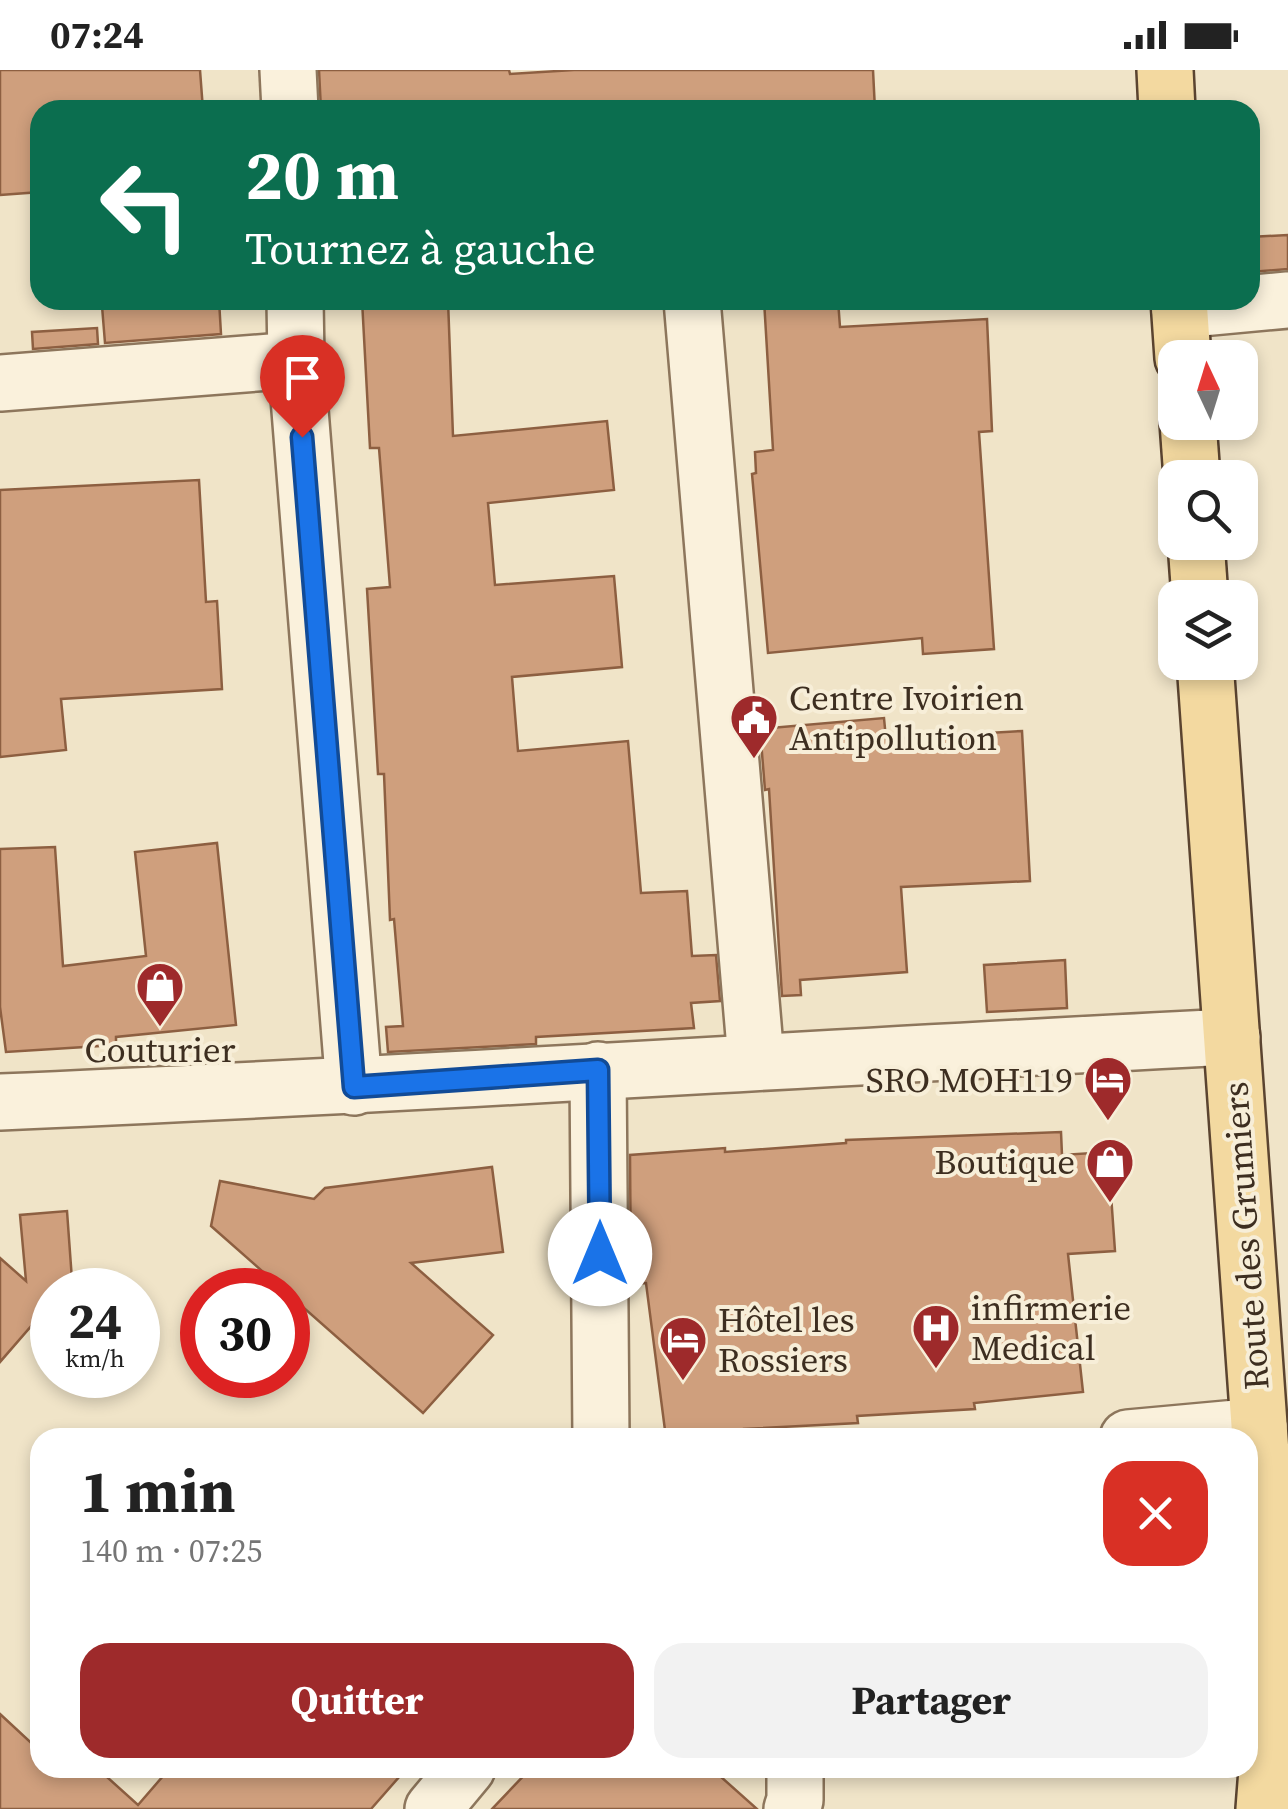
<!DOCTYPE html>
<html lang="fr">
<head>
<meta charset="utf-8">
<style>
	body { margin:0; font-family:"Source Serif 4",serif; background:#f2f2f2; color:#222; height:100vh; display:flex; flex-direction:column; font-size:38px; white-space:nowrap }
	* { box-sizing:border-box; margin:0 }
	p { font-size:32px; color:#767676 }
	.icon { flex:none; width:55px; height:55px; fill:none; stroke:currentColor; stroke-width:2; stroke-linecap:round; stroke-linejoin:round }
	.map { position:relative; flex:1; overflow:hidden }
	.drawer { position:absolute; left:30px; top:1358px; width:1228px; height:350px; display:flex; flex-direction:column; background:#fff; border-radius:30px; box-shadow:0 5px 15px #0003 }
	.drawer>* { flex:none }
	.guide { position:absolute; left:30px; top:30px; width:1230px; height:210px; border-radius:30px; box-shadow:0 5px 15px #0003; background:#0b6e4f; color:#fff; overflow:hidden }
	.needle { width:65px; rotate:356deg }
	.tools { position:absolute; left:1158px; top:270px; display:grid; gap:20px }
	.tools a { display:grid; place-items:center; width:100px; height:100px; border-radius:20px; background:#fff; box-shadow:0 5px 15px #0003; font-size:50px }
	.speed { position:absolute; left:30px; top:1198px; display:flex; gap:20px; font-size:50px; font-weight:700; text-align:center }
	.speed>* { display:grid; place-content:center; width:130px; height:130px; border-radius:50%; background:#fff; box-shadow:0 5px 15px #0003; line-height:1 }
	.speed small { font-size:25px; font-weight:400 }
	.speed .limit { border:15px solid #d22; background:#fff; color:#111 }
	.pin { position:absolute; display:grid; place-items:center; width:85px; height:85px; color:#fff; margin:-102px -42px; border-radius:50% 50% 50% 0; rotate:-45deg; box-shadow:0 0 10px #0007 }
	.pin .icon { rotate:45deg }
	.me { position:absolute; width:110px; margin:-55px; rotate:0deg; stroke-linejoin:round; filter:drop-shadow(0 0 8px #0008) }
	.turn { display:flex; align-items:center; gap:35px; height:210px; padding:0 50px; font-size:45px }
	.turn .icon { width:130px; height:130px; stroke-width:2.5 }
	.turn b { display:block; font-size:70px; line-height:85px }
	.round { display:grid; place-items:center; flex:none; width:105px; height:105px; border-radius:30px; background:#f2f2f2 }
	.headline { display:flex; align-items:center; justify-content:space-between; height:170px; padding:0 50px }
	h1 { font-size:60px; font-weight:700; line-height:75px }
	.cta { display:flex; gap:20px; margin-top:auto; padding:20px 50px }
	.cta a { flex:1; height:115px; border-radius:30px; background:#9e2a2b; color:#fff; font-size:40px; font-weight:700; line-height:115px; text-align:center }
	.cta a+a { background:#f2f2f2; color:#222 }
	.status { display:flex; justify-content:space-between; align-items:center; height:70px; padding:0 50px; background:#fff; direction:ltr }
	.status svg { height:28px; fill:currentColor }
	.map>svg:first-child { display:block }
	.building { fill:#cf9f7d; stroke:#8d5f41; stroke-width:2.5 }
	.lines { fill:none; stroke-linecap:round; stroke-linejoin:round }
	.minor-casing { stroke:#8d765c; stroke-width:60 }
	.major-casing { stroke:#5b4430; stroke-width:60 }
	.minor { stroke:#faf1dc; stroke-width:55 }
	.major { stroke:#f3d9a0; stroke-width:55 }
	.route-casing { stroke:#114b97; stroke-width:25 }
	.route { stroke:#1a73e8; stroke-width:18 }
	.labels { text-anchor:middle; stroke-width:8; stroke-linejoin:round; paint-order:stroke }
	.poi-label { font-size:35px; fill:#3d2e20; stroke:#f7eed8; text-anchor:start }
	.street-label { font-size:35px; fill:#3d2e20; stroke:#f7eed8 }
</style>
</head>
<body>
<div class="status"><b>07:24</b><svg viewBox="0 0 49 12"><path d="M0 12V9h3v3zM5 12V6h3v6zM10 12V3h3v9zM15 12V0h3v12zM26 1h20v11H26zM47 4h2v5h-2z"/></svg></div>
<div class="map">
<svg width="1288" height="1739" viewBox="0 0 1288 1739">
	<rect width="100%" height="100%" fill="#f0e4c8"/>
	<g class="building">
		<polygon points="0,0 200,0 203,40 40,40 40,122 0,125"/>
		<polygon points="319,0 509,0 510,4 574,0 873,0 875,40 321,40"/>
		<polygon points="1288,165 1288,199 1250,202 1250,167"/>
		<polygon points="195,230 219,230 221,264 105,273 102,236"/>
		<polygon points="362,230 448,230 453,366 607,351 614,420 488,433 495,515 614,506 622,597 512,607 518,681 628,671 641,823 687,821 692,886 716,885 720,931 691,933 694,958 536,967 536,974 388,982 386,957 403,956 394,849 390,850 384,704 378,704 367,519 390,517 379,378 370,378"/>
		<polygon points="764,230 838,230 840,257 987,249 992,361 979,362 994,579 923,584 922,568 768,583 752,404 756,403 755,382 773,380"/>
		<polygon points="97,258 98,274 33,279 32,262"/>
		<polygon points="199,410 206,532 217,531 222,619 61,629 66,680 0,687 0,420"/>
		<polygon points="884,648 886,669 1022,661 1030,811 901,817 907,902 800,910 801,925 782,926 769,719 765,720 760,659"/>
		<polygon points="217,773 236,955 116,967 116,975 6,982 0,937 0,779 55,777 63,896 146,886 135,782"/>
		<polygon points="1065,890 1067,938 987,942 984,895"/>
		<polygon points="1061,1062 1062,1085 1108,1082 1115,1181 1068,1184 1083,1322 974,1333 975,1339 857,1346 858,1353 744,1359 744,1364 715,1368 666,1368 646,1213 631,1214 630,1085 725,1078 725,1082 846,1073 846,1070"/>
		<polygon points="492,1097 503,1182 411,1193 493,1265 423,1343 211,1156 220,1111 314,1129 325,1118"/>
		<polygon points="67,1141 72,1210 63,1220 52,1220 52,1232 0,1292 0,1188 26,1211 20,1145"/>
		<polygon points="0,1644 40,1681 40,1698 97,1698 138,1735 170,1698 407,1698 371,1739 0,1739"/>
		<polygon points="531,1698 711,1698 757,1739 492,1739"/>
	</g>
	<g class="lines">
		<g class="minor-casing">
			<g id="minor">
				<polyline points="288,0 290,40"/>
				<polyline points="295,230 296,290 354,1017"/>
				<polyline points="692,230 756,990"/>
				<polyline points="1180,240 1288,230"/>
				<polyline points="0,313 296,290"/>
				<polyline points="598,1000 601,1368"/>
				<path d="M0 1032C411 1015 821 987 1232 967"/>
				<polyline points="1128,1368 1259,1356"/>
				<polyline points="433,1739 467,1698"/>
				<polyline points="792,1739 795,1730 795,1698"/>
			</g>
		</g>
		<g class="major-casing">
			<g id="major">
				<polyline points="1165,0 1167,40"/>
				<polyline points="1179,230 1183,288"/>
				<polyline points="1188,352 1192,408"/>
				<polyline points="1196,472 1200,528"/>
				<polyline points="1205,592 1270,1510 1267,1700 1264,1739"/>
			</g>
		</g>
		<use href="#minor" class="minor"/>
		<use href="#major" class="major"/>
	</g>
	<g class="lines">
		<g class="route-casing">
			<polyline id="route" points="302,367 354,1017 598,1000 600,1184"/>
		</g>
		<use href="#route" class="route"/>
	</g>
	<defs>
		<g id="civic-pin" transform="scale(2.5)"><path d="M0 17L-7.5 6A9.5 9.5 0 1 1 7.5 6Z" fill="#9e2a2b" stroke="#f7eed8"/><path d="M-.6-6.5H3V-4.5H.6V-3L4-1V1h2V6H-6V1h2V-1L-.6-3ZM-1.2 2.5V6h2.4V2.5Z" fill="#fff"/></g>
		<g id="shop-pin" transform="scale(2.5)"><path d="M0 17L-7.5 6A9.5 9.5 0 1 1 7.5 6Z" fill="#9e2a2b" stroke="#f7eed8"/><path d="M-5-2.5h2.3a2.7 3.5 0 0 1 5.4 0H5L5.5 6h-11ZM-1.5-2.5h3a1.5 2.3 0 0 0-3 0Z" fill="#fff"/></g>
		<g id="hotel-pin" transform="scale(2.5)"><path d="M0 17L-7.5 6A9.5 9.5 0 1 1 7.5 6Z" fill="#9e2a2b" stroke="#f7eed8"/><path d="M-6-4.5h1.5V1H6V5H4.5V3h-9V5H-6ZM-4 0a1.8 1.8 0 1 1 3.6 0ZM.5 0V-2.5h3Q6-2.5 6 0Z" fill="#fff"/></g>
		<g id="hospital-pin" transform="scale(2.5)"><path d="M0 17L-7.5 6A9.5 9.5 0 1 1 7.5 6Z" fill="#9e2a2b" stroke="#f7eed8"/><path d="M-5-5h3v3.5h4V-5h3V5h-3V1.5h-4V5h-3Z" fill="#fff"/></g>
	</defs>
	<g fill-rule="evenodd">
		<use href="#civic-pin" x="754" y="648"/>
		<use href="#shop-pin" x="160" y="916"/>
		<use href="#hotel-pin" x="1108" y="1010"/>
		<use href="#shop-pin" x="1110" y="1092"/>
		<use href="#hospital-pin" x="936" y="1258"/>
		<use href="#hotel-pin" x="683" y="1270"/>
	</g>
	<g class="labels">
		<g class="poi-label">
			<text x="789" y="640">Centre Ivoirien<tspan x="789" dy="40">Antipollution</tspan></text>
			<text x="160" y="992" text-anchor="middle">Couturier</text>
			<text x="1073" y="1022" text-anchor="end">SRO MOH119</text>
			<text x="1075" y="1104" text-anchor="end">Boutique</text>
			<text x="971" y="1250">infirmerie<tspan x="971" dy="40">Medical</tspan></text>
			<text x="718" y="1262">Hôtel les<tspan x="718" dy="40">Rossiers</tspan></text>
		</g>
		<g class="street-label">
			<text transform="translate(1246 1166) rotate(-94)" y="12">Route des Grumiers</text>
		</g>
	</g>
</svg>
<div class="tools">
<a><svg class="needle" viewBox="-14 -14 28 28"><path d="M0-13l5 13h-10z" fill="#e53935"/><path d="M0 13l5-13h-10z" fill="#767676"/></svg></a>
<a><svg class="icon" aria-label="search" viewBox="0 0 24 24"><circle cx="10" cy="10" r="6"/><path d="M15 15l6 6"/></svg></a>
<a><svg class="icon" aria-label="layers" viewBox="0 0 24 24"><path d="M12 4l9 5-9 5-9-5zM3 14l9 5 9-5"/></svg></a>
</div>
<div class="speed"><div>24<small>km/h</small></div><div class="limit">30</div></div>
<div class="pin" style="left:302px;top:367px;background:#d93025"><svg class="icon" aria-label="arrive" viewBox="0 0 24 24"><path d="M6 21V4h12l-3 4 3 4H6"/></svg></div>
<svg class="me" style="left:600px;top:1184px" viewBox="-20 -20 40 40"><circle r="19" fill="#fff"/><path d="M0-13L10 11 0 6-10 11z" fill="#1a73e8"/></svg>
<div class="guide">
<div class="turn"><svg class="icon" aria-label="left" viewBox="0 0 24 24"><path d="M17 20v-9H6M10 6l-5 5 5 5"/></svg><div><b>20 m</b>Tournez à gauche</div></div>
</div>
<section class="drawer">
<div class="headline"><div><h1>1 min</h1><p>140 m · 07:25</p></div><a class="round" style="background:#d93025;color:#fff"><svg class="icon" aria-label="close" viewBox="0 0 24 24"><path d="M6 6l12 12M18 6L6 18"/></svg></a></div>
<div class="cta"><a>Quitter</a><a>Partager</a></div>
</section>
</div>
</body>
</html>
